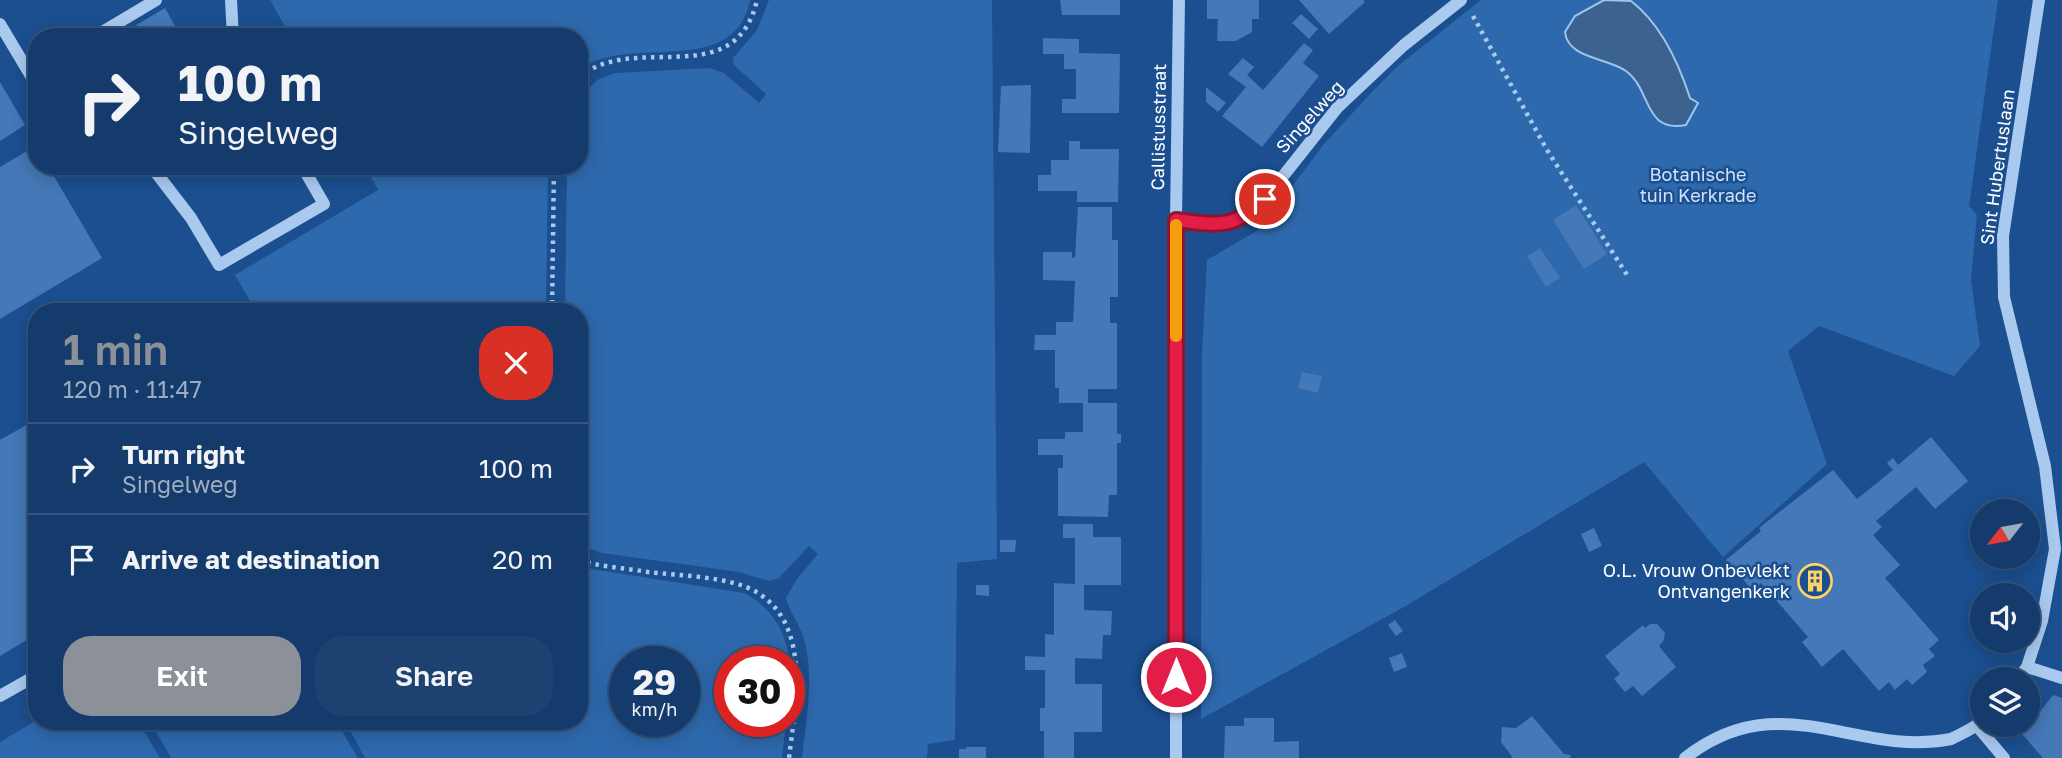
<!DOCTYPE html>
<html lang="en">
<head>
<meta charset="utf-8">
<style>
	body { margin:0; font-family:"Golos Text",sans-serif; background:#1d4271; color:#f1f3f6; height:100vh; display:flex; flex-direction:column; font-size:26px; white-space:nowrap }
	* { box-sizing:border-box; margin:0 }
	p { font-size:23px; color:#9dadc1 }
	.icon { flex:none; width:38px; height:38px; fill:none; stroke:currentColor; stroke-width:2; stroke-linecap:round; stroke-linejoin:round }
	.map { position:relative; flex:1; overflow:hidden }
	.panel { position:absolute; left:28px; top:303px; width:560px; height:427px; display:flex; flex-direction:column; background:#143b6b; border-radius:28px; box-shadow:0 4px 18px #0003,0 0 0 2px #33557e }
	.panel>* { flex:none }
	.guide { position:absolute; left:28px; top:28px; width:560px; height:147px; border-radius:28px; box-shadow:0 4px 18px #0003,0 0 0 2px #33557e; background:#143b6b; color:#f1f3f6; overflow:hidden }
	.needle { width:46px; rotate:239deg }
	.fabs { position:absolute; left:1970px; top:499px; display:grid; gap:14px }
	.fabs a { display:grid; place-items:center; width:70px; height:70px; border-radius:50%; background:#143b6b; box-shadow:0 4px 18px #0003,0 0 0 2px #33557e; font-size:35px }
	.speed { position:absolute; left:609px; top:646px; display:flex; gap:14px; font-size:35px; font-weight:700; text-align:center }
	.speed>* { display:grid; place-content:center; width:91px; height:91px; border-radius:50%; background:#143b6b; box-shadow:0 4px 18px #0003,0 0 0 2px #33557e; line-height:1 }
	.speed small { font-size:18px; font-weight:400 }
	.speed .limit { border:10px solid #d22; background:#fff; color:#111 }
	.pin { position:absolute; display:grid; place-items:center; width:60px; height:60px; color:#fff; margin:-30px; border:4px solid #fff; border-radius:50%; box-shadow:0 2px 7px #0007 }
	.me { position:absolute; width:77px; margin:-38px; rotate:0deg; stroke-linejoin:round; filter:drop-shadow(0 0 5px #0008) }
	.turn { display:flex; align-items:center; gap:24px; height:147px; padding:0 35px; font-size:32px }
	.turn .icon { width:91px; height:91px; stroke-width:2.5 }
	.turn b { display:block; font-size:49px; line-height:60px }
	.round { display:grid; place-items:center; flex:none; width:74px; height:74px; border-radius:28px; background:#1d4271 }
	.headline { display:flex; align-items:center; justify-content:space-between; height:119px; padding:0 35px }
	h1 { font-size:42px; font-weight:600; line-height:52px; color:#8c9099 }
	.primary-button { display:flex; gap:14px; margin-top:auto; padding:14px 35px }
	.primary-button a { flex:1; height:80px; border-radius:28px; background:#8c9099; color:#fff; font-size:28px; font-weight:600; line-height:80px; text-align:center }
	.primary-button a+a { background:#1d4271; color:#f1f3f6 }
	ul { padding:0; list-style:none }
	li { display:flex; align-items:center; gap:21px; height:91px; padding:0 35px; border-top:2px solid #33557e }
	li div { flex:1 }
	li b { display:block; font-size:26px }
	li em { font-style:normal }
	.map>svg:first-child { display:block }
	.green { fill:#2e69ad; fill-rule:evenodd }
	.water { fill:#3c6290; stroke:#9cc4f0; stroke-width:2 }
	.building { fill:#4478b7 }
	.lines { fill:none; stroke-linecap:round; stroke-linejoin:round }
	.path { stroke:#a9c9ee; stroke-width:4.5; stroke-dasharray:3.5 5; stroke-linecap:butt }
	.minor { stroke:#a9c9ee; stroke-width:12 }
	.route-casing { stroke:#92132f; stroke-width:18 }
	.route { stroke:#e11d48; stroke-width:12 }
	.slow { stroke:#f59e0b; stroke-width:12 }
	.labels { text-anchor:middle; stroke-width:5; stroke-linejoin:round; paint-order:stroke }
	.street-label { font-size:18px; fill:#fff; stroke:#1b4f8f }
	.park-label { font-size:18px; fill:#cfe3fa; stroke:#1b4f8f }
	.poi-label { font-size:18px; fill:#fff; stroke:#1b4f8f; text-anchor:end }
</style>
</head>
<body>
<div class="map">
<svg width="2062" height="758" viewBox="0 0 2062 758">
	<rect width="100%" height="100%" fill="#1b4f8f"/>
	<g class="green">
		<path d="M270 0H750C734 81 629 32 579 70V37H291Z"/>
		<path d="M769 0H992L997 559 957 563 955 740 928 744 927 758H802C806 722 814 679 805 643 802 627 790 614 786 598L797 579 818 554 809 546 779 578 769 581 739 572 602 553 579 545V312L565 311 567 166H579V99L597 80 615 73 709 68 724 73 759 103 766 94 734 65 733 58 757 30Z"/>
		<polygon points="1481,0 1998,0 1969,206 1977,215 1971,280 1980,346 1954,376 1819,326 1788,351 1827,464 1723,557 1644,462 1404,607 1201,719 1202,354 1207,260 1260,229 1324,144 1370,94 1399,65"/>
		<polygon points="365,166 548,166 546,311 256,311 235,275 378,190"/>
		<path d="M579 567 744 593C771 607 787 632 789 661L730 662V721H786L782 758H365L345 721H579ZM625 662H684V721H625Z"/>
		<polygon points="37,720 138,721 160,758 0,758 0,742"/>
		<polygon points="150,721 336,721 358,758 171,758"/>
	</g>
	<path class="water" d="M1604 0 1631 1C1661 24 1679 64 1690 98L1698 103 1686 125C1643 133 1652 90 1626 71 1606 57 1568 59 1565 32L1575 16Z"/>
	<g class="building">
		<polygon points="1060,0 1120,0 1120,15 1062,15"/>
		<polygon points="1207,0 1259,0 1259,19 1252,19 1252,32 1236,41 1217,41 1218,19 1207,19"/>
		<polygon points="1299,0 1363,0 1365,2 1329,34"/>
		<polygon points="165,8 181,37 116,37"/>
		<polygon points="1301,14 1318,29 1309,39 1292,23"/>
		<polygon points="1043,38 1079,39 1079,53 1120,54 1119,113 1062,113 1062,99 1076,99 1076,69 1064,69 1064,54 1043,54"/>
		<polygon points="1304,43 1313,50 1303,63 1319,76 1262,147 1222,116 1246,87 1228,74 1243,58 1254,67 1247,75 1263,90"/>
		<polygon points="0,82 25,125 0,141"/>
		<polygon points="1031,85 1030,153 998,152 1001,86"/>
		<polygon points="1206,87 1226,103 1218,112 1206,102"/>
		<polygon points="1069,141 1080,141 1080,149 1119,149 1118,202 1077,202 1077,191 1038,191 1038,175 1051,175 1051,160 1069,160"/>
		<polygon points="37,145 37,166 48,166 102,258 0,319 0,167"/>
		<polygon points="1576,205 1607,254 1584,269 1553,220"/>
		<polygon points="1078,207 1112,207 1112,240 1118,240 1118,297 1110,297 1110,323 1117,323 1117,389 1088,389 1088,403 1117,403 1117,434 1121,434 1121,443 1117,443 1117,495 1109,495 1108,517 1058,516 1058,468 1063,468 1063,455 1038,455 1038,439 1065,439 1065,432 1083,432 1083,403 1059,403 1059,388 1055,388 1055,350 1034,350 1035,335 1056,335 1056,322 1073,322 1075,281 1043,280 1043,252 1072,252 1072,258 1075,257"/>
		<polygon points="1540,248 1560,278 1546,287 1527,256"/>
		<polygon points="1302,372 1322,376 1318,393 1298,388"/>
		<polygon points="37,419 37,634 0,656 0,440"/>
		<polygon points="1931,437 1968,481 1935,509 1916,487 1876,521 1882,527 1873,535 1900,565 1885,578 1939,640 1929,649 1935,656 1923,665 1927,672 1912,685 1907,679 1895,690 1889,682 1879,691 1843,649 1822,667 1802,642 1808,637 1761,583 1753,591 1726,560 1761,531 1759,528 1833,470 1857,499 1893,470 1887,463 1893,458 1898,465"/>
		<polygon points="1063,524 1093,524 1093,537 1121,537 1121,585 1084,585 1084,610 1112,611 1111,635 1103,635 1102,659 1075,658 1075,684 1102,684 1102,732 1074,732 1074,758 1044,758 1044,731 1040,731 1040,708 1045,708 1045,670 1025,670 1025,656 1045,657 1045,634 1054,635 1054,583 1075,584 1075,538 1063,538"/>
		<polygon points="1594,528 1602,546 1589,552 1581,534"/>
		<polygon points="1000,540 1016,540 1015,552 1000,552"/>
		<polygon points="976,585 989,585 989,596 976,595"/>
		<polygon points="1395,620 1403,631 1396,636 1388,625"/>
		<polygon points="1650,624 1657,624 1665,633 1664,640 1659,646 1676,667 1642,696 1633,686 1625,692 1614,679 1620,674 1605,656 1643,625 1645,628"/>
		<polygon points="1402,653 1407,667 1394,672 1389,658"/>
		<polygon points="2053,695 2062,698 2062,758 2043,758 2022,734"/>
		<polygon points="1532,716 1564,754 1571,755 1570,758 1513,758 1501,742 1502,727 1516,728"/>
		<polygon points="1244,718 1274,718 1274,742 1299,741 1299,758 1224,758 1225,726 1244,726"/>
		<polygon points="966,747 986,747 986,758 959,758 959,749 966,749"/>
	</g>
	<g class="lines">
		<g class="path">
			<polyline points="1473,16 1547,150 1629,278"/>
			<path d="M579 78C632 30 735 95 757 0"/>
			<polyline points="552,312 554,166"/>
			<path d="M579 560C601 567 625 568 648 572 679 576 732 576 758 593 812 627 795 706 789 758"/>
		</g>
		<g class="minor">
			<polyline points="231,0 233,37"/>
			<polyline points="0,24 37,86"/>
			<polyline points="94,37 156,0"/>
			<polyline points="151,166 191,218 219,265 324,204 302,166"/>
			<polyline points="1176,220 1219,225 1247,216 1265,199 1337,108 1404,45 1461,0"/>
			<polyline points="2027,667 2062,678"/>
			<polyline points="2018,679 2027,667 2042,621 2055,549 2045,466 2004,297 2003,236 2039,0"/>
			<polyline points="0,696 37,675"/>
			<polyline points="1977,726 2004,758"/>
			<polyline points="1176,758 1176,220 1179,0"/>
			<path d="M1685 758C1781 683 1855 758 1951 739 1962 733 1974 729 1983 720"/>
		</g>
	</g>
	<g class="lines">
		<g class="route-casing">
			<path id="route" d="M1176 677V220C1217 225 1233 230 1265 199"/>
		</g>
		<use href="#route" class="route"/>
		<polyline class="slow" points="1176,225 1176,336"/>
	</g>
	<defs>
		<g id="building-ring" transform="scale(1.75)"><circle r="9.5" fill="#1b4f8f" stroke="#ffd166" stroke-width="1.5"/><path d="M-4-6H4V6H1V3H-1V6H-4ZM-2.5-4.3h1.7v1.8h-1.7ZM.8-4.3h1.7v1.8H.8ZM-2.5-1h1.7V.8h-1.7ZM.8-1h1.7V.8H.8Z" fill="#ffd166"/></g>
	</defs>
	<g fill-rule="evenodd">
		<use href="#building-ring" x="1815" y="581"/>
	</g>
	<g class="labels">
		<g class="street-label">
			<text transform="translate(1310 117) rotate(-48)" y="6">Singelweg</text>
			<text transform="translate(1159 127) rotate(-89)" y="6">Callistusstraat</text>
			<text transform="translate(1998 167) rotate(-82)" y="6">Sint Hubertuslaan</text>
		</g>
		<g class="park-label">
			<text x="1698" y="181">Botanische<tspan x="1698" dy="21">tuin Kerkrade</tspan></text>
		</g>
		<g class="poi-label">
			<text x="1790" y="577">O.L. Vrouw Onbevlekt<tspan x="1790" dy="21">Ontvangenkerk</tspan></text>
		</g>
	</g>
</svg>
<div class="fabs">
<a><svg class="needle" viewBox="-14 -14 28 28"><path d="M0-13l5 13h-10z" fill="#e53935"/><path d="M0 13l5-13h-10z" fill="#9dadc1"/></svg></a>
<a><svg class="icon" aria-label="sound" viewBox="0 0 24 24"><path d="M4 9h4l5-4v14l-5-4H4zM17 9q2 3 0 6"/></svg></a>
<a><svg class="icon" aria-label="layers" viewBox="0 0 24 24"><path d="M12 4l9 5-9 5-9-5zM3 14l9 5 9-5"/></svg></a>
</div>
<div class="speed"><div>29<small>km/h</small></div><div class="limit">30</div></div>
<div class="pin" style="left:1265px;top:199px;background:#d93025"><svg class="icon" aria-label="arrive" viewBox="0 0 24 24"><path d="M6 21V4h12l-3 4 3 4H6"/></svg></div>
<svg class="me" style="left:1176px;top:677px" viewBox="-20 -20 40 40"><circle r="17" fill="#e11d48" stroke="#fff" stroke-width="3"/><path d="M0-11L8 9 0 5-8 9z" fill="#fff"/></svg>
<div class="guide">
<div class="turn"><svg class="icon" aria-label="right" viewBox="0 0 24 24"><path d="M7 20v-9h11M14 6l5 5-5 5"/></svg><div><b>100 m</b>Singelweg</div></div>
</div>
<section class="panel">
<div class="headline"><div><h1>1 min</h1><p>120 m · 11:47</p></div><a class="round" style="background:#d93025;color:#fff"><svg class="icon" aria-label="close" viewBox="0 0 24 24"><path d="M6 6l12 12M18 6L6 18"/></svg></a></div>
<ul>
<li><svg class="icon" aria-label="right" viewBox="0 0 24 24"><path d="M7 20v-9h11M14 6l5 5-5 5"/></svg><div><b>Turn right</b><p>Singelweg</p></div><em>100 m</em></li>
<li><svg class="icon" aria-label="arrive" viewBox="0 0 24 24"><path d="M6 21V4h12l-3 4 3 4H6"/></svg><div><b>Arrive at destination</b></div><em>20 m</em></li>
</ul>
<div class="primary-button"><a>Exit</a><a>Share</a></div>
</section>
</div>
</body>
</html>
